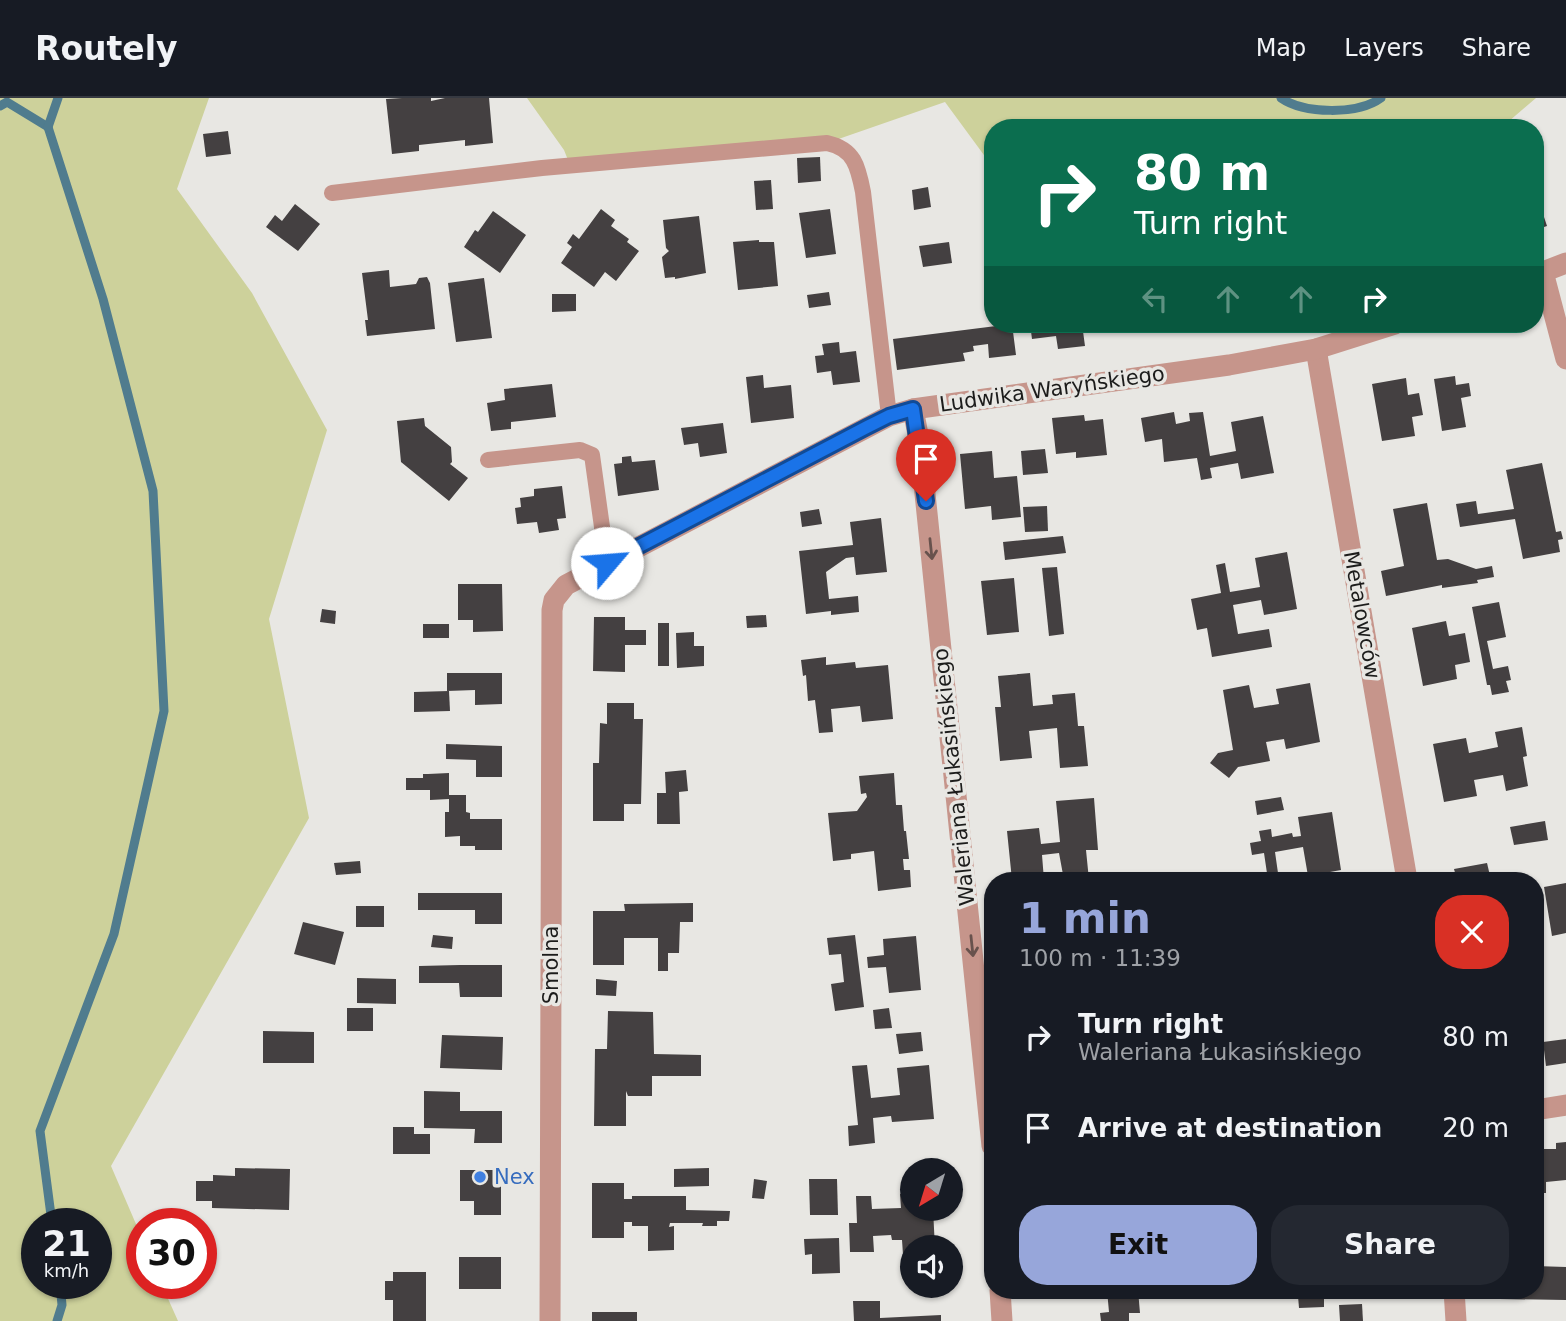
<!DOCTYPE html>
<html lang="en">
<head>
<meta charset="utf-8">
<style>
	body { margin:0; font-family:"DejaVu Sans",sans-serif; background:#242831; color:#f1f3f6; height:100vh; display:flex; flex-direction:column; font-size:26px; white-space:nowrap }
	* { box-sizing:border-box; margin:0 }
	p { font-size:23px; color:#9ea1a6 }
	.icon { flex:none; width:38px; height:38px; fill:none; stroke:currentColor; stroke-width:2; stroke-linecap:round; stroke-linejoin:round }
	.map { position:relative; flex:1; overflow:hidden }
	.panel { position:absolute; left:984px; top:774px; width:560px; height:427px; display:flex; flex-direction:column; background:#171b24; border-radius:28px; box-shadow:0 2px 5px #0004 }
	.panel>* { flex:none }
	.top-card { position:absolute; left:984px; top:21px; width:560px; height:214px; border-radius:28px; box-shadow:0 2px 5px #0004; background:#0b6e4f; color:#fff; overflow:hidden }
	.needle { width:46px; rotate:218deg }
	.buttons { position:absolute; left:900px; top:1060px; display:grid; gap:14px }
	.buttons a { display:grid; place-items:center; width:63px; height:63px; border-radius:50%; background:#171b24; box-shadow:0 2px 5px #0004; font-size:35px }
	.speed { position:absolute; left:21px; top:1110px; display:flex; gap:14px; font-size:35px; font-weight:700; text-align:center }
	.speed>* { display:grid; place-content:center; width:91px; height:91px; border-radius:50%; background:#171b24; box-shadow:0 2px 5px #0004; line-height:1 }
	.speed small { font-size:18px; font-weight:400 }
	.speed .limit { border:10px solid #d22; background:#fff; color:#111 }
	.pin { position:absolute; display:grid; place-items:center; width:60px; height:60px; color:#fff; margin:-72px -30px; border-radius:50% 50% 50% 0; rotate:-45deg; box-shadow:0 0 7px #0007 }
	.pin .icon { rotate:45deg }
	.me { position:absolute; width:77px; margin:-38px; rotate:63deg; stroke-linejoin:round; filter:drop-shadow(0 0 5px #0008) }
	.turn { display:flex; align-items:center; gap:24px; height:147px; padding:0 35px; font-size:32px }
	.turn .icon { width:91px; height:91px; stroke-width:2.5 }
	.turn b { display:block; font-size:49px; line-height:60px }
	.lanes { display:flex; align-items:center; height:66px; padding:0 35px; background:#0003; justify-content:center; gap:35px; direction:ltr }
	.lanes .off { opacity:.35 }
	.round { display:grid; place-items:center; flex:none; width:74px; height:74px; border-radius:28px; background:#242831 }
	.headline { display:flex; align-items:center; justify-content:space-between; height:119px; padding:0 35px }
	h1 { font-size:42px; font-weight:700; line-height:52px; color:#97a6da }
	.primary-button { display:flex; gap:14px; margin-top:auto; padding:14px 35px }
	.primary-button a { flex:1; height:80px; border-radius:28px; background:#97a6da; color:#111; font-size:28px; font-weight:700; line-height:80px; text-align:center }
	.primary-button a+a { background:#242831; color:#f1f3f6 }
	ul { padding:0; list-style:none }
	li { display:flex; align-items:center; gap:21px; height:91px; padding:0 35px }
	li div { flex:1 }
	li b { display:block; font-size:26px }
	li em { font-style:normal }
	header { display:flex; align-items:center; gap:42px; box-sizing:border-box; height:98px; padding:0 35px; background:#171b24; border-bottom:2px solid #363941 }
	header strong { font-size:33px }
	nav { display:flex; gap:38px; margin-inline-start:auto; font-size:24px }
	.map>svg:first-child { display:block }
	.green { fill:#cdd19b; fill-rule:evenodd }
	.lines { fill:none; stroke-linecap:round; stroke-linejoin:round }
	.stream { stroke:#507c8e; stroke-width:9 }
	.building { fill:#444041 }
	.lane { stroke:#c6958b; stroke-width:16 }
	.street { stroke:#c6958b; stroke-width:21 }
	.oneway { stroke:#68524d }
	.route-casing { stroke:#114b97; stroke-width:18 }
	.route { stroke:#1a73e8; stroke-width:12 }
	.shop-dot { fill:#3f7fe0; stroke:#e8e7e3; stroke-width:2.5 }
	.labels { text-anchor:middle; stroke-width:7; stroke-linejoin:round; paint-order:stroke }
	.street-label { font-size:21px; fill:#1c1c1b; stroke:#e8e7e3 }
	.shop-label { font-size:21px; fill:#366cbe; stroke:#e8e7e3; text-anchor:start }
</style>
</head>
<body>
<header>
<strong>Routely</strong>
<nav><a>Map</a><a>Layers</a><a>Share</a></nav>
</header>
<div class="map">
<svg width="1566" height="1223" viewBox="0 0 1566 1223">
	<rect width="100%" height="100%" fill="#e8e7e3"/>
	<g class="green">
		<path d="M0 0H209L177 91 252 195 327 332 269 521 309 720 111 1068 142 1140V1185H161L178 1223H0ZM37 1125H96V1185H37Z"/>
		<polygon points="527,0 1536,0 1501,30 992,30 992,68 945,4 827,45 570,67 564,52"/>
	</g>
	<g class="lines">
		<g class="stream">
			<path d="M1281 0C1304 16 1358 17 1381 0"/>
			<polyline points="0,8 7,4 48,29"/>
			<polyline points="48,29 103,201 153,393 164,613 114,836 40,1033 52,1125"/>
			<polyline points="48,29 58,0"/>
			<polyline points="57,1223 62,1207 60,1185"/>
		</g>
	</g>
	<g class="building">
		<polygon points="402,0 431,0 431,3 445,0 489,0 493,45 465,48 465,42 419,47 419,53 392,56 386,1"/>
		<polygon points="228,33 231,56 206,59 203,36"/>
		<polygon points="820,59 821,83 798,85 797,60"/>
		<polygon points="771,82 773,111 756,112 754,83"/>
		<polygon points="928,89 931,109 914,112 912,92"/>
		<polygon points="1535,98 1537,98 1547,128 1535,132"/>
		<polygon points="295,106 320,126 298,153 266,129 275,117 282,123"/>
		<polygon points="601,111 615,122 611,128 629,141 627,144 639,153 616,183 605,174 594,189 561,165 572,149 567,145 573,136 579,141"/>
		<polygon points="830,111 836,156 806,160 799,115"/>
		<polygon points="493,113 526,137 500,175 464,149 475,132 478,134"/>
		<polygon points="699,118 706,175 675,181 675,179 665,180 662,159 669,153 666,150 663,122"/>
		<polygon points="759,142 759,144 774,144 778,188 738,192 733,144"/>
		<polygon points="949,144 952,165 923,169 919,148"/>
		<polygon points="389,172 390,189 416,186 419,180 427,179 430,185 435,231 367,238 365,222 368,222 362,175"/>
		<polygon points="484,180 492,240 456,244 448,185"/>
		<polygon points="829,194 831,207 809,210 807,197"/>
		<polygon points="552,196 576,196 576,213 552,214"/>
		<polygon points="1012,226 1016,257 989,260 988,246 973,248 974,253 963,255 965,263 897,272 893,241"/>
		<polygon points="1030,226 1082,226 1085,248 1058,251 1056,238 1032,241"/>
		<polygon points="839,244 840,255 856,253 860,284 833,287 831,273 817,275 815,258 824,257 822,246"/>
		<polygon points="763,277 764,290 791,287 794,320 751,325 746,279"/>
		<polygon points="1455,278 1456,287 1469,285 1471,298 1461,300 1466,329 1442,333 1434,281"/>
		<polygon points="1406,280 1408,297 1419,295 1423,317 1412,319 1415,338 1382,343 1372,286"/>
		<polygon points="552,286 556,319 511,324 511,331 491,333 487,305 505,302 504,291"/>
		<polygon points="1174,314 1176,326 1190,323 1189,315 1203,314 1210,358 1236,353 1231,324 1263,318 1274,375 1241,381 1238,365 1210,370 1212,380 1201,382 1197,360 1164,364 1162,341 1145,344 1141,320"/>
		<polygon points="1084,317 1085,323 1103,321 1107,357 1076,360 1076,354 1056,356 1052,320"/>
		<polygon points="424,320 425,328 451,349 452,364 450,366 468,380 449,403 401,364 397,323"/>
		<polygon points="723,325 727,355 700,359 698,345 684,347 681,330"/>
		<polygon points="1045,351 1048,375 1023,377 1021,353"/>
		<polygon points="992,353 994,380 1017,378 1021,419 992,422 991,408 965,411 960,356"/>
		<polygon points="631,358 632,364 655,362 659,392 618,398 614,366 622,365 622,359"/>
		<polygon points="1542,365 1556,434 1561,433 1563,441 1558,442 1560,454 1523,461 1515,421 1460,429 1456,406 1476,403 1478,416 1514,411 1506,372"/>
		<polygon points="562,388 566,420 557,421 559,432 539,435 537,424 517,426 515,410 521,409 520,400 534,398 534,391"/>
		<polygon points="1427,405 1437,462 1448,461 1476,471 1492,468 1494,479 1477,482 1478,485 1442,490 1442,487 1386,498 1381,473 1404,468 1393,411"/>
		<polygon points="1047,408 1048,433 1025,434 1023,409"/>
		<polygon points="819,411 822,426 802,429 800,414"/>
		<polygon points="881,420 887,474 856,477 854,459 846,460 826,474 829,501 858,498 859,514 831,517 831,513 806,516 799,453 853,447 850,424"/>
		<polygon points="1063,438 1066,455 1005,462 1003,444"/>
		<polygon points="1287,454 1297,511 1264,517 1261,502 1233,507 1238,536 1269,531 1272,549 1212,559 1207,530 1197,532 1191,501 1221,495 1216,467 1225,465 1230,494 1260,489 1255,460"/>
		<polygon points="1057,469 1064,536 1049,538 1042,470"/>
		<polygon points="1014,480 1019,534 987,537 981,483"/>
		<polygon points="458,486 502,486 503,533 473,534 473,522 458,522"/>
		<polygon points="1499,504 1506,539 1487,543 1493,571 1508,568 1511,582 1506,583 1509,594 1492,597 1490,587 1487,587 1472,509"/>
		<polygon points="322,511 336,513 335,526 320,524"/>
		<polygon points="766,517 767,529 747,530 746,518"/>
		<polygon points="594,519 625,519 625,532 646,532 646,547 625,547 625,574 593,573"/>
		<polygon points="1446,523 1449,538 1465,535 1470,564 1455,567 1457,581 1423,588 1412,530"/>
		<rect x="658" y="525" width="11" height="43"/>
		<rect x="423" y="526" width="26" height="14"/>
		<polygon points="694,534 694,548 704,548 704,568 677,570 676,535"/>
		<polygon points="826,559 826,567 855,564 856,570 888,567 893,621 862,624 860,608 831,611 833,634 819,635 815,602 808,603 806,577 803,578 801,562"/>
		<polygon points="447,575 502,575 502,606 475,607 475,592 447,593"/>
		<polygon points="1030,575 1033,608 1053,606 1052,597 1075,595 1078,628 1084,628 1088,668 1060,670 1057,630 1029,633 1032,660 1000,663 995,609 1001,609 998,578"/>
		<polygon points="1310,585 1320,644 1286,651 1284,641 1266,644 1270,663 1238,669 1229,680 1210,665 1218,655 1233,652 1223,592 1249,587 1254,610 1279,606 1276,591"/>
		<polygon points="449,593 450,613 414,614 414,594"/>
		<polygon points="607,605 634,605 634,621 643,621 641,706 624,706 624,723 593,723 593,665 599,665 600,625 607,626"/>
		<polygon points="1522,629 1527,658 1523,659 1528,688 1506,693 1503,677 1474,682 1477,698 1444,704 1433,646 1466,640 1469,655 1498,649 1495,634"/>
		<polygon points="446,646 502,648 502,679 476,679 476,662 446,661"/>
		<polygon points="686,672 688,693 679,694 680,726 657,726 657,695 666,695 665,674"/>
		<polygon points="449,675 449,697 466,697 466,714 470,715 470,721 502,721 502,752 475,752 475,748 460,748 460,738 445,739 445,714 449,714 449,701 430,702 430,692 406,692 406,680 423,680 423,676 428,676"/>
		<polygon points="894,675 896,707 902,707 904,733 906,733 909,761 903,761 904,772 910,772 911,789 878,793 874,753 851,756 851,761 833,763 828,715 857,713 867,699 866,695 861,696 859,678"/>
		<polygon points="1281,699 1284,712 1257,717 1255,703"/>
		<polygon points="1094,700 1098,752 1086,752 1089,782 1064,782 1059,755 1042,757 1044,782 1012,782 1007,733 1039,730 1041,746 1060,744 1056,703"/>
		<polygon points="1332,714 1341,772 1308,778 1303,749 1275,754 1279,782 1268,782 1264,755 1252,757 1250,745 1261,743 1259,733 1271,731 1272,739 1292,735 1293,739 1301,738 1298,719"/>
		<polygon points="1545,723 1548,742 1514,747 1510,729"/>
		<polygon points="360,763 361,775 336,777 334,765"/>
		<polygon points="1487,765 1491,782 1457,782 1454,771"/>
		<polygon points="1566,785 1566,835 1552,838 1544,789"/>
		<polygon points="418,795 502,795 502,826 475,826 475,812 418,812"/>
		<polygon points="693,805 693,824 680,824 679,855 668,855 668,873 658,873 658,840 624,840 624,867 593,867 593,813 625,813 624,806"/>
		<rect x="356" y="808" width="28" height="21"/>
		<polygon points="1535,817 1541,848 1535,849"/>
		<polygon points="303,824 344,834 335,867 294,856"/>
		<polygon points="433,837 453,839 452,851 431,849"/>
		<polygon points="855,837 864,909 835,913 831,886 844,884 841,856 829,857 827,840"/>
		<polygon points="916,838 921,892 889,895 886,869 868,870 867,859 884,857 883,841"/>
		<polygon points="460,867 502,867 502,899 460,899 459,885 419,885 419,868"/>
		<polygon points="357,880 396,881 396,906 357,905"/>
		<polygon points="596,881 617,883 616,898 596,897"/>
		<polygon points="1535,907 1542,938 1535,940"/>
		<rect x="347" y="910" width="26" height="23"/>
		<polygon points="889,910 892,930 875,931 873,912"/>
		<polygon points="608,913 653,914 654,956 701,957 701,978 652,978 652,998 628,998 626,993 626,1028 594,1028 595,951 607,951"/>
		<polygon points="263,933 314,934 314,965 263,965"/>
		<polygon points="921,934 923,953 899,956 896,936"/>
		<polygon points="442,937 503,939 502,972 440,970"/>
		<polygon points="1566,941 1566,965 1546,968 1543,944"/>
		<polygon points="867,967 871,1000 900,997 897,970 929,967 934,1021 892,1024 891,1018 873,1020 875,1045 849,1048 848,1028 858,1027 852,968"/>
		<polygon points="424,993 460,994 460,1013 502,1013 502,1045 474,1045 475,1031 424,1030"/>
		<polygon points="393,1029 414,1029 414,1036 430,1036 430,1056 393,1056"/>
		<polygon points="1566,1044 1566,1082 1546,1084 1546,1095 1535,1095 1535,1045 1542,1045 1542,1051 1556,1051 1556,1045"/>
		<polygon points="235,1070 290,1071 289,1112 212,1110 212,1103 196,1103 196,1083 213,1083 213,1077 235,1078"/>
		<polygon points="709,1070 709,1088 674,1089 674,1071"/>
		<polygon points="460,1072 501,1072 501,1117 474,1117 474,1103 460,1103"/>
		<polygon points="754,1081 767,1083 764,1101 752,1100"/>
		<polygon points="809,1081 837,1081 838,1117 810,1117"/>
		<polygon points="592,1085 624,1085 624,1101 632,1101 632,1098 686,1098 686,1112 730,1113 729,1123 717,1123 717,1128 702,1128 703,1125 670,1125 669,1129 674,1128 674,1152 648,1153 648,1128 632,1128 632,1124 624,1124 624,1140 592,1140"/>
		<polygon points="912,1095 912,1111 933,1111 935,1150 912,1150 912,1171 904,1171 902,1142 892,1142 891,1137 873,1138 874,1154 850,1154 849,1125 857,1125 856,1098 871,1098 872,1111 901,1110 900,1096"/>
		<rect x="1535" y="1128" width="8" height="11"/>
		<polygon points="839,1140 840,1175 812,1176 812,1156 805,1157 804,1141"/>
		<rect x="459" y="1159" width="42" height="32"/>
		<polygon points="1535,1168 1566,1169 1566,1202 1500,1201 1500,1192 1535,1192"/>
		<polygon points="393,1174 426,1174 426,1223 393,1223 393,1202 385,1202 385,1183 393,1183"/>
		<polygon points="1107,1192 1138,1192 1140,1215 1129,1215 1129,1223 1101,1223 1100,1215 1109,1214"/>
		<polygon points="1298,1198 1324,1198 1324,1209 1299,1210"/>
		<polygon points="853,1203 880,1203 880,1220 941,1217 941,1223 854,1223"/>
		<polygon points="1362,1206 1363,1223 1340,1223 1339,1207"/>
		<rect x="592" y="1214" width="45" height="9"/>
	</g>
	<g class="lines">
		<g class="lane">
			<path d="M332 95 542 70 827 45C854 51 858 68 863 94L889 318"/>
			<polyline points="488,362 580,352 592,357 607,465"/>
		</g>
		<g class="street">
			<polyline points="1543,174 1566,261"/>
			<polyline points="1535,177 1566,165"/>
			<polyline points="1316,251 1407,782"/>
			<polyline points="913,311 920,347 992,1048"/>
			<polyline points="1535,1012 1566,1007"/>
			<polyline points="1000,1192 1002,1223"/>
			<polyline points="1454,1192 1456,1223"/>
			<polyline points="550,1223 552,512 554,502 566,487 889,318 913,311 1229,267 1316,251 1395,226"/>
		</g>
	</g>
	<defs><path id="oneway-shaft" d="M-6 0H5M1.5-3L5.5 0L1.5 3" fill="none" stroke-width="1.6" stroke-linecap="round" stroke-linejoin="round" transform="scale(1.75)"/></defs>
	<g class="oneway">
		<use href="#oneway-shaft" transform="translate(931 451) rotate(84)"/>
		<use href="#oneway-shaft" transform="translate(972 848) rotate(84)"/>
	</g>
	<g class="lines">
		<g class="route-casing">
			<polyline id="route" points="607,465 867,329 889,318 913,311 926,403"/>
		</g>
		<use href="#route" class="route"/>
	</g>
	<circle class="shop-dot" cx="480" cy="1079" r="7"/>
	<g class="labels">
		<g class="street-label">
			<text transform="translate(1052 291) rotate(-8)" y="7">Ludwika Waryńskiego</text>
			<text transform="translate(1362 517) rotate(80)" y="7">Metalowców</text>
			<text transform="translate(954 679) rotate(-96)" y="7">Waleriana Łukasińskiego</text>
			<text transform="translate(551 867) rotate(-90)" y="7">Smolna</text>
		</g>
		<g class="shop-label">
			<text x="494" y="1086">Nex</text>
		</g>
	</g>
</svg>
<div class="buttons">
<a><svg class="needle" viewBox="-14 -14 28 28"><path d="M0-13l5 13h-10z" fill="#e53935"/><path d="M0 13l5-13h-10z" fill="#9ea1a6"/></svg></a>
<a><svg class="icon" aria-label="sound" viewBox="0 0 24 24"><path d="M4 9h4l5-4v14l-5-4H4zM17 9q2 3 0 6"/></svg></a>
</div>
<div class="speed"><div>21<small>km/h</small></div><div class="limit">30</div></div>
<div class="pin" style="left:926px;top:403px;background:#d93025"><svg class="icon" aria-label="arrive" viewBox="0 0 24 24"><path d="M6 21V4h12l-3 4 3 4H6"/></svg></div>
<svg class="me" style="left:607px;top:465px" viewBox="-20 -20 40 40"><circle r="19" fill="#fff"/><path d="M0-13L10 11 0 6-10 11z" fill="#1a73e8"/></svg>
<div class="top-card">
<div class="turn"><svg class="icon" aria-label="right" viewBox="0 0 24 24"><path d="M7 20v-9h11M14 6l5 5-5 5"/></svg><div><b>80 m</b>Turn right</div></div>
<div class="lanes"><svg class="icon off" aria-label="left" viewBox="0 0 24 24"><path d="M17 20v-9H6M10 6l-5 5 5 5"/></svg><svg class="icon off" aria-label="ahead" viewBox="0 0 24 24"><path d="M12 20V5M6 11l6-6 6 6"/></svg><svg class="icon off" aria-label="ahead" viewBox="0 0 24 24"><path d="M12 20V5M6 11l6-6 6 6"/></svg><svg class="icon" aria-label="right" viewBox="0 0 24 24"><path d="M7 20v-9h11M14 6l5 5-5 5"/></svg></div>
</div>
<section class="panel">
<div class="headline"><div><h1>1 min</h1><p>100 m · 11:39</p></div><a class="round" style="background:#d93025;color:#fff"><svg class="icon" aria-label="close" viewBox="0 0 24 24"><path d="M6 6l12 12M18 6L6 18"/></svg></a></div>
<ul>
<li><svg class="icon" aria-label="right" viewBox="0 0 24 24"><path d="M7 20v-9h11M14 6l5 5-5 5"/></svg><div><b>Turn right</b><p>Waleriana Łukasińskiego</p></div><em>80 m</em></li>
<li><svg class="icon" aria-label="arrive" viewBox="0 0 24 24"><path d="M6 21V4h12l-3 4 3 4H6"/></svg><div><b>Arrive at destination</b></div><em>20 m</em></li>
</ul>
<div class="primary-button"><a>Exit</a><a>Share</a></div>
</section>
</div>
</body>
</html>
